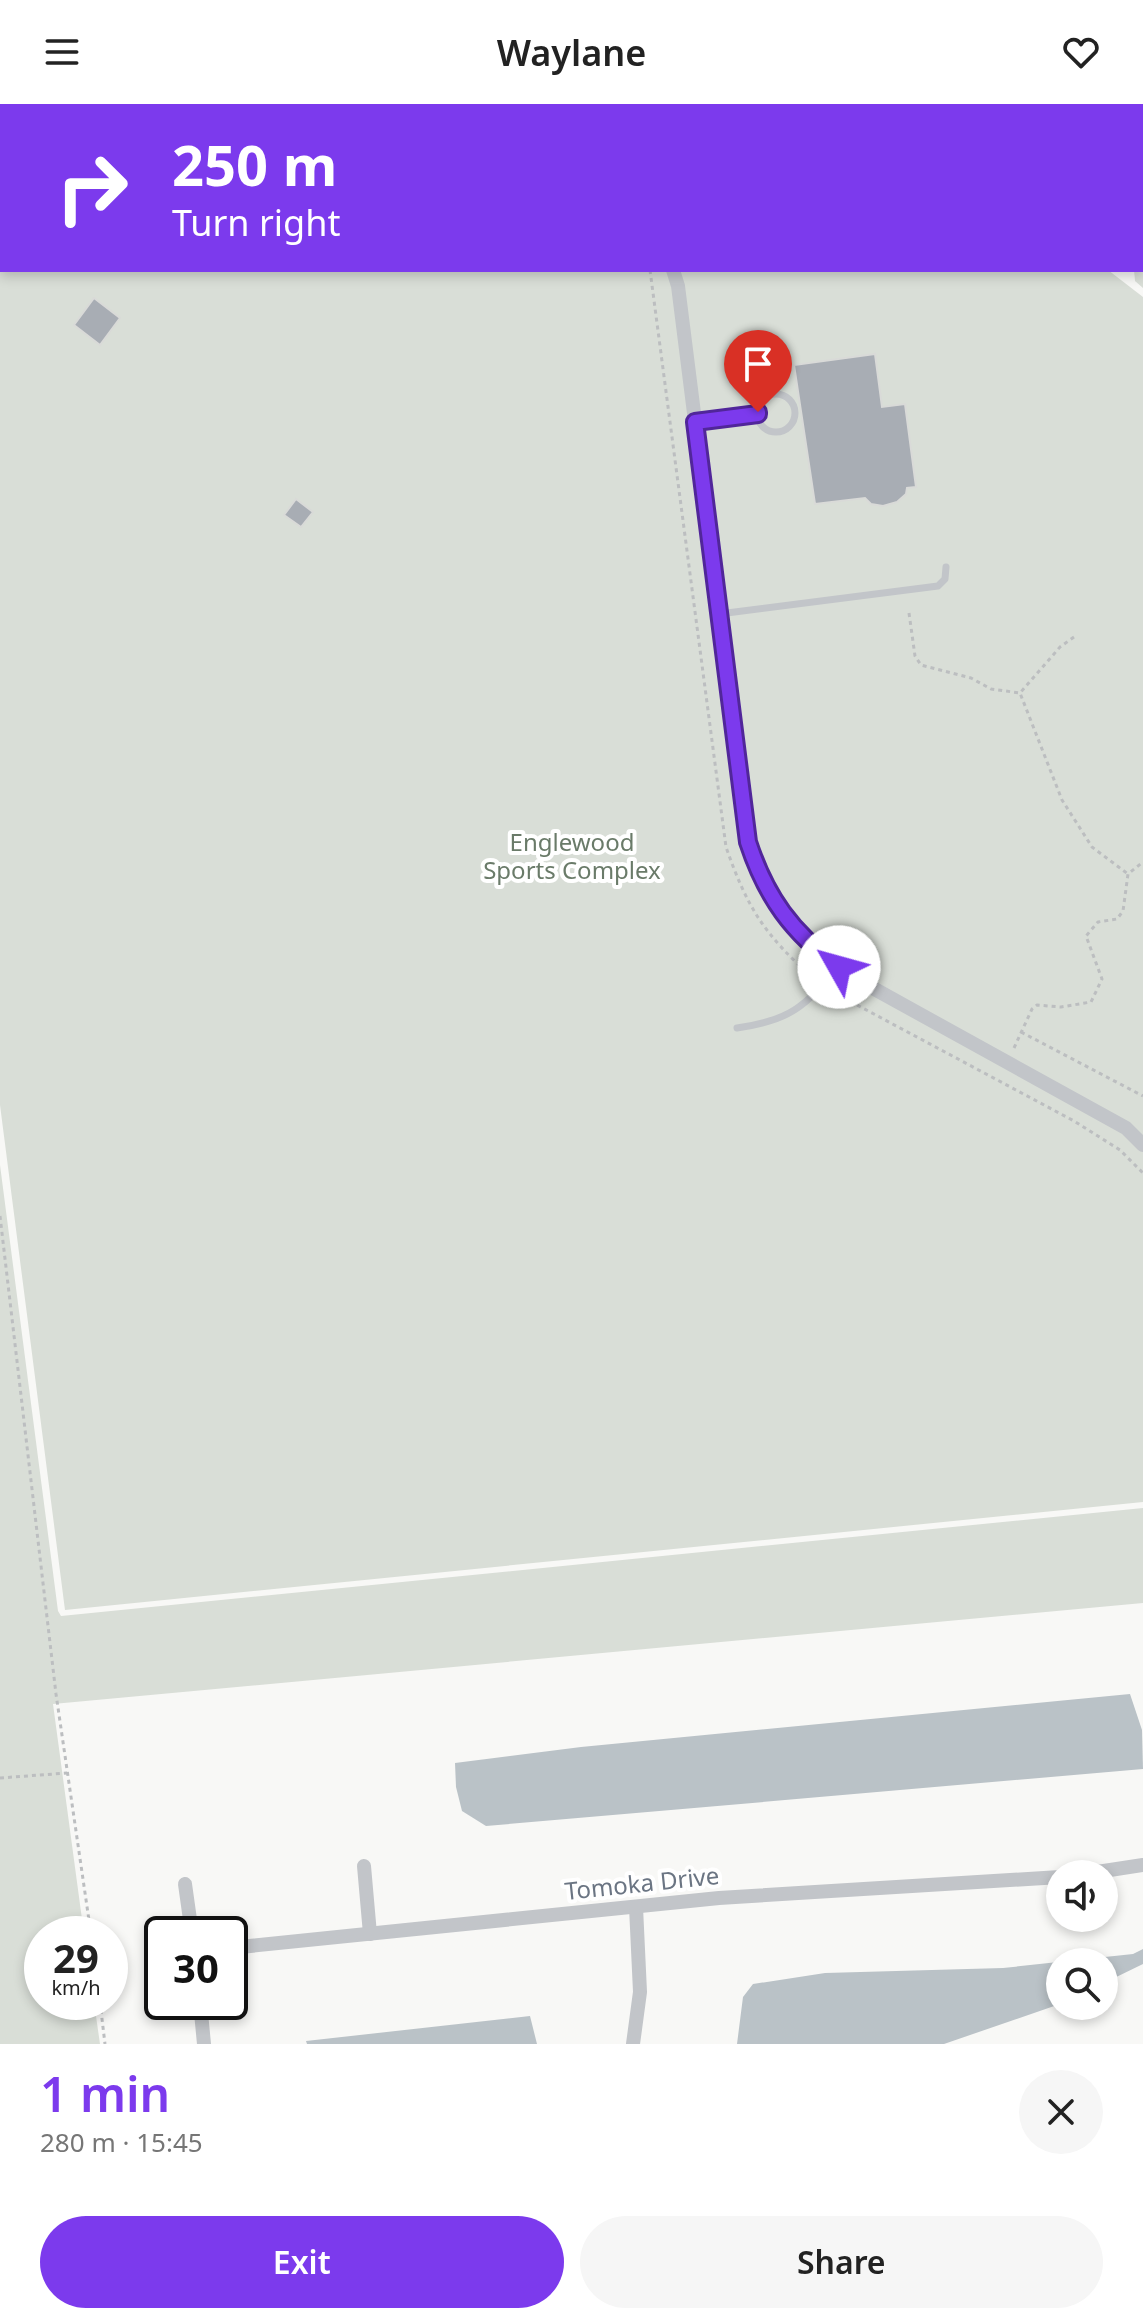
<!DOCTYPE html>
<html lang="en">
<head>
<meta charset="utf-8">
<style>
	body { margin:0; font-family:"Noto Sans",sans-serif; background:#f6f6f6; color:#222; height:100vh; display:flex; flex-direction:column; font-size:30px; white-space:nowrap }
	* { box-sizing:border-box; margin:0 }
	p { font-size:26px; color:#767676 }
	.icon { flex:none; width:44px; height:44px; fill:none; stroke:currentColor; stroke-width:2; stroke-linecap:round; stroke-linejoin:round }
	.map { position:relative; height:1940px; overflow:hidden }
	.side { display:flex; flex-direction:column; background:#fff; flex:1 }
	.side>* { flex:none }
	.guide { position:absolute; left:0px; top:0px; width:1144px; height:168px; box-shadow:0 4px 12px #0003; background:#7c3aed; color:#fff; overflow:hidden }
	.fabs { position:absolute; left:1046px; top:1756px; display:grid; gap:16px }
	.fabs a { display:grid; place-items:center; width:72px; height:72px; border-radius:50%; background:#fff; box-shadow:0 4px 12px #0003; font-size:40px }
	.speed { position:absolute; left:24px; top:1812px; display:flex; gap:16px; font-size:40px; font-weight:700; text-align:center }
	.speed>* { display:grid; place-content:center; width:104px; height:104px; border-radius:50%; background:#fff; box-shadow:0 4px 12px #0003; line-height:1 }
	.speed small { font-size:20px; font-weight:400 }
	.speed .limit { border:4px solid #111; border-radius:12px; background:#fff; color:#111 }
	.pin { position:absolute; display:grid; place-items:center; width:68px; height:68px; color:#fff; margin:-82px -34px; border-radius:50% 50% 50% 0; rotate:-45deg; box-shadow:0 0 8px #0007 }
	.pin .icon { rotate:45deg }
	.me { position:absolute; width:88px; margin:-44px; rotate:308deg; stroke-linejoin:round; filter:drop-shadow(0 0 6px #0008) }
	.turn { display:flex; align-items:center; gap:28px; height:168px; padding:0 40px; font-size:36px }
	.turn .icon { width:104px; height:104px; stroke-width:2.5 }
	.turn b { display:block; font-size:56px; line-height:68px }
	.round { display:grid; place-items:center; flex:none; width:84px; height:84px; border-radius:42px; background:#f6f6f6 }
	.headline { display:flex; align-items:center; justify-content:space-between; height:136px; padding:0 40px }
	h1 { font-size:48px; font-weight:600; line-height:60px; color:#7c3aed }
	.button { display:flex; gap:16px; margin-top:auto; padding:16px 40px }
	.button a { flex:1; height:92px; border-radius:48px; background:#7c3aed; color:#fff; font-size:32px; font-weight:600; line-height:92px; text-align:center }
	.button a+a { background:#f6f6f6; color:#222 }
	header { display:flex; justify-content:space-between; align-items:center; height:104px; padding:0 40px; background:#fff; font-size:36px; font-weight:600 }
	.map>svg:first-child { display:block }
	.green { fill:#d9ded7 }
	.water { fill:#bac2c7 }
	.building { fill:#a8adb4; stroke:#d9dad8; stroke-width:2 }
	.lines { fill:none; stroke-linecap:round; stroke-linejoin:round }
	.path { stroke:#bcbec0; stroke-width:3; stroke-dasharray:4 4; stroke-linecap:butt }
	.lane { stroke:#c2c5c9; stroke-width:7 }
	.street { stroke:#c2c5c9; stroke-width:14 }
	.route-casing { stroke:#51269a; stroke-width:20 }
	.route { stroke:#7c3aed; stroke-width:14 }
	.labels { text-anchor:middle; stroke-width:8; stroke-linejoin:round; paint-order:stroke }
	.park-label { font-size:24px; fill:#6a7b69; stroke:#fff }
	.street-label { font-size:24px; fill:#6b7583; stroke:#fff }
</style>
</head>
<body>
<header><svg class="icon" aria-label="menu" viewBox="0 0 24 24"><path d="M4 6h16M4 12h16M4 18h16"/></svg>Waylane<svg class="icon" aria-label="heart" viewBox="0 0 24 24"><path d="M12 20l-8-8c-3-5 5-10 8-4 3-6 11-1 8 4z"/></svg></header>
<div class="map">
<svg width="1143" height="1940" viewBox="0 0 1143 1940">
	<rect width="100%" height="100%" fill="#f8f8f6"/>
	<g class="green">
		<polygon points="0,0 895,2 2,2 2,166 1108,166 1143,193 1143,1398 65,1506 0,1001"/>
		<polygon points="905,0 1143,0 1143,184 1135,177 1134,166 1142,166 1142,2"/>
		<polygon points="0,1061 58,1507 61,1512 1143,1404 1143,1499 53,1600 84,1830 42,1830 42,1898 94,1898 100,1940 0,1940"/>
	</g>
	<g class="water">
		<polygon points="1130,1590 1142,1626 1143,1665 486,1722 462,1707 456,1683 455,1659 581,1643"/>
		<polygon points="1143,1845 1143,1860 1104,1879 1104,1858 1060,1858 1060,1900 944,1940 737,1940 743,1893 753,1880 825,1869 1003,1864 1133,1850"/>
		<polygon points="530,1912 537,1940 307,1940 306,1937"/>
	</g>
	<g class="building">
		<polygon points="94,194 120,214 100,241 74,221"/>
		<polygon points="875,250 882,303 905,300 916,383 907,384 906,390 897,398 883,402 871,400 865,394 815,400 794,261"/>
		<polygon points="296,395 313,408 301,423 284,411"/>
	</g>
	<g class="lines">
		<g class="path">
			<polyline points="431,0 436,2"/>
			<path d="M650 166 726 743C748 806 765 831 814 875"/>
			<polyline points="909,509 915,552 921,561 971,574 991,585 1020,589"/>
			<polyline points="1074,533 1060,543 1020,589 1062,696 1092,743 1128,770"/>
			<polyline points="829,886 1074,1017 1120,1046 1143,1069"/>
			<polyline points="1021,928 1143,992"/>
			<polyline points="1014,944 1032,905 1037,901 1061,903 1091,898 1102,875 1086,832 1098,818 1117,815 1123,807 1128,770 1143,758"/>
			<polyline points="0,1112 56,1590 91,1830"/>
			<polyline points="0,1674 67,1669"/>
			<polyline points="100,1898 105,1940"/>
		</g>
		<g class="lane">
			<circle cx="776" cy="309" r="19"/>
			<polyline points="695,318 758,310"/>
			<polyline points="719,510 938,482 945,475 946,463"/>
			<path d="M737 924C792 916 803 903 839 863"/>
		</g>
		<g class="street">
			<polyline points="476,0 481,2"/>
			<path d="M673 166 678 182 748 738C769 804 797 831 851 872L1126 1024 1143 1041"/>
			<polyline points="364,1762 370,1830"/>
			<polyline points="1084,1770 1143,1761"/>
			<polyline points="185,1780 192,1830"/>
			<polyline points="230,1844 719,1794 1060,1773"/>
			<polyline points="200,1898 204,1940"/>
			<polyline points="633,1940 640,1888 636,1803"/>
		</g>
	</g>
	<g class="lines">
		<g class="route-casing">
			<path id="route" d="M758 308V310L695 318 748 738C766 793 792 829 839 863"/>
		</g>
		<use href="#route" class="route"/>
	</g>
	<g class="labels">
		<g class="park-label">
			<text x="572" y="747">Englewood<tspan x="572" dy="28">Sports Complex</tspan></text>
		</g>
		<g class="street-label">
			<text transform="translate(642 1780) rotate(-6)" y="8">Tomoka Drive</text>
		</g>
	</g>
</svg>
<div class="fabs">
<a><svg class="icon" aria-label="sound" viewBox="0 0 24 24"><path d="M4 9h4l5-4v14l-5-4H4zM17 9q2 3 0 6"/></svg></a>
<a><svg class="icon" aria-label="search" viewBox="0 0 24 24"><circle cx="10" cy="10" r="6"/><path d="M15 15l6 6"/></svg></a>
</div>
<div class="speed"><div>29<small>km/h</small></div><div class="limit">30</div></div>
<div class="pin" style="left:758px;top:308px;background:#d93025"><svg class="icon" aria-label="arrive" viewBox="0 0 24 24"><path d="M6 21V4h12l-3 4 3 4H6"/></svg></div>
<svg class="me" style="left:839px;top:863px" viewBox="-20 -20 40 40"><circle r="19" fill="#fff"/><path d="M0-13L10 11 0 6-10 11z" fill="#7c3aed"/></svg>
<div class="guide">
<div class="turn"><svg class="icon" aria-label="right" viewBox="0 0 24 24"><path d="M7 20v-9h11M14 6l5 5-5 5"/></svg><div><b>250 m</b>Turn right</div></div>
</div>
</div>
<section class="side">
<div class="headline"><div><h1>1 min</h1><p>280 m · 15:45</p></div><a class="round"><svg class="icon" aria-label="close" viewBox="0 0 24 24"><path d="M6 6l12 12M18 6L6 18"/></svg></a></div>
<div class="button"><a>Exit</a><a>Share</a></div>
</section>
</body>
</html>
